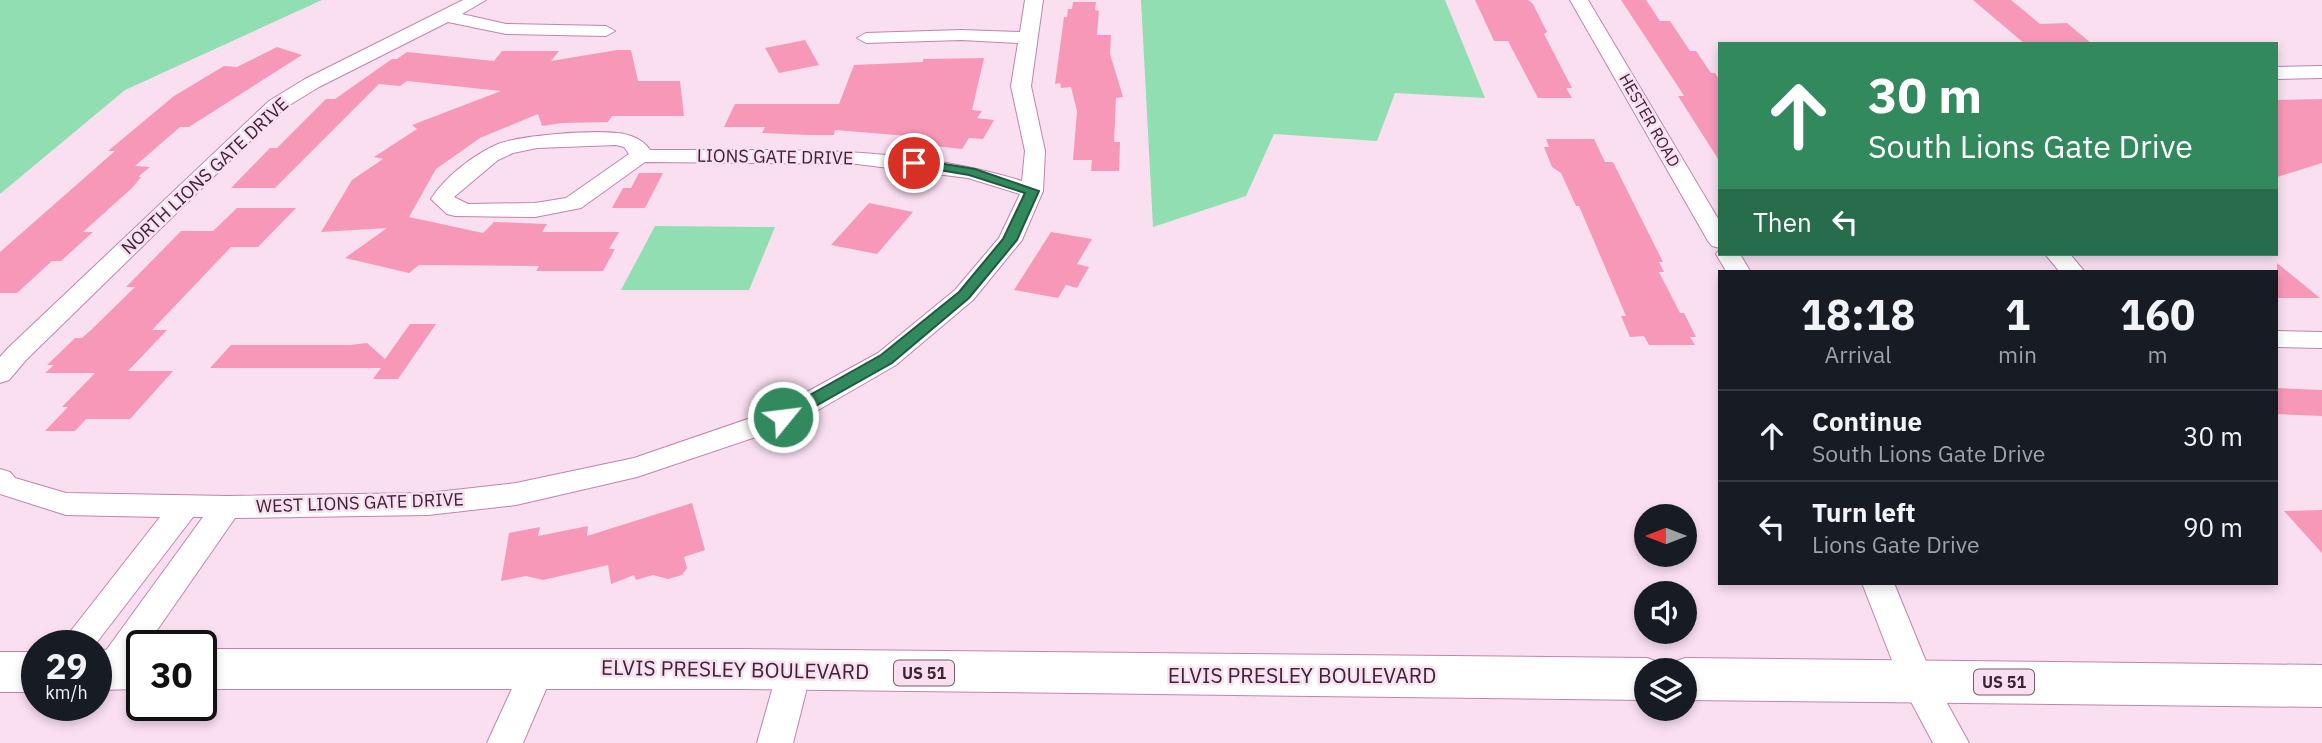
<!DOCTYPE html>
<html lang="en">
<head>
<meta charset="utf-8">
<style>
	body { margin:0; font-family:"IBM Plex Sans",sans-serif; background:#242831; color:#f1f3f6; height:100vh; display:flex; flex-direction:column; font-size:26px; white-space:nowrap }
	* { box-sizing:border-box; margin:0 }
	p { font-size:23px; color:#9ea1a6 }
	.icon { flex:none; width:38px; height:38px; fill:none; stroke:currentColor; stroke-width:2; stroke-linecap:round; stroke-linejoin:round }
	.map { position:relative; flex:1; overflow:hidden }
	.details { position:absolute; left:1718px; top:270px; width:560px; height:315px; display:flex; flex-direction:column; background:#171b24; border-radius:0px; box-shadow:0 4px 10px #0003 }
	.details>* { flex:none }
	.banner { position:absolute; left:1718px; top:42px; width:560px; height:214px; border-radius:0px; box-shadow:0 4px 10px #0003; background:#32895e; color:#fff; overflow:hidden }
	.needle { width:46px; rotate:270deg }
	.fabs { position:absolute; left:1634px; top:504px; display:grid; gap:14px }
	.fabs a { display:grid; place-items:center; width:63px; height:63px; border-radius:50%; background:#171b24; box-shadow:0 4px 10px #0003; font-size:35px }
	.speed { position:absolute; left:21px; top:630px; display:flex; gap:14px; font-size:35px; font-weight:700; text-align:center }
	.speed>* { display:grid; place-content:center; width:91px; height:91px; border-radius:50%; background:#171b24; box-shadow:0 4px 10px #0003; line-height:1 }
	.speed small { font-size:18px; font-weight:400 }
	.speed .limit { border:4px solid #111; border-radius:10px; background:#fff; color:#111 }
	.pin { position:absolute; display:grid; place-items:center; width:60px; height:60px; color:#fff; margin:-30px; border:4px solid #fff; border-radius:50%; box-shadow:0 2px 7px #0007 }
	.me { position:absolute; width:77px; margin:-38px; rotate:61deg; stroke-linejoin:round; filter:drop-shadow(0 0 5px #0008) }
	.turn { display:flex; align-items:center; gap:24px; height:147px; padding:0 35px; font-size:32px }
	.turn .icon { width:91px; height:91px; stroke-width:2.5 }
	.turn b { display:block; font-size:49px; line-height:60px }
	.then { display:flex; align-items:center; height:66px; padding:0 35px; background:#0003; gap:14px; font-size:26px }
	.eta { display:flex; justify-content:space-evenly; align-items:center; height:119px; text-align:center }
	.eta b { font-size:42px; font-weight:700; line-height:49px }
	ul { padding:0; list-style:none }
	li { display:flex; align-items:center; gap:21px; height:91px; padding:0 35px; border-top:2px solid #363941 }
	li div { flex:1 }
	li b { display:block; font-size:26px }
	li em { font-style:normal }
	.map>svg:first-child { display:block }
	.green { fill:#90deb1 }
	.building { fill:#f898b9 }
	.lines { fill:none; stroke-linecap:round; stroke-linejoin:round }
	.minor-casing { stroke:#c283b0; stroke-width:2 }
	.primary-casing { stroke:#c283b0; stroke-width:2 }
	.minor { fill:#fff; fill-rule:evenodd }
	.primary { fill:#fff; fill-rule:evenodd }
	.route { fill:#32895e; stroke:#20593d; stroke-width:2 }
	.labels { text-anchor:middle; stroke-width:5; stroke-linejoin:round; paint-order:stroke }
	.far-street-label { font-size:16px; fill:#3c2335; stroke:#fadff1 }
	.shield { fill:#fadff1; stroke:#755b6d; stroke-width:2 }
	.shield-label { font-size:16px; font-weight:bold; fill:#3c2335 }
	.street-label { font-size:18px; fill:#3c2335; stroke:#fadff1 }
	.near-street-label { font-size:21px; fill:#3c2335; stroke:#fadff1 }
</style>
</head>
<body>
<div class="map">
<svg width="2322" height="743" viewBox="0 0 2322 743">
	<rect width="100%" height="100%" fill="#fadff1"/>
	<g class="green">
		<polygon points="0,0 322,0 125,90 0,194"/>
		<polygon points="1141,0 1445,0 1485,98 1395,93 1377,141 1274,134 1246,196 1153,227"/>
		<polygon points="655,226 775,227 749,290 621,290"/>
	</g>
	<g class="building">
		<polygon points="1475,0 1528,0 1533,4 1547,32 1544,34 1572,88 1566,88 1572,98 1538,98 1508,41 1494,41"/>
		<polygon points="1621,0 1646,0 1660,21 1670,21 1690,51 1696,51 1711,73 1715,73 1720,81 1720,162 1678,96 1684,96 1681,91"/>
		<polygon points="1973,0 2011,0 2040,24 2067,23 2092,44 2025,44"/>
		<polygon points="1073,2 1096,2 1095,10 1099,11 1097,35 1111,35 1110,54 1123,97 1116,98 1114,142 1120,142 1119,171 1091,171 1092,160 1073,160 1077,111 1071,87 1061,88 1060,83 1055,84 1064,17 1067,17 1068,9 1072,9"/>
		<polygon points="805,40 819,65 779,73 765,48"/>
		<polygon points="277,47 302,55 189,127 180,127 135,166 150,167 138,177 141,177 132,188 83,232 93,232 61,261 52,261 17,293 0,293 0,252 115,151 108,151 174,96 224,66 237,67"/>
		<polygon points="617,50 631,50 638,81 680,81 684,116 612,116 608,122 562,123 542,126 538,114 480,138 436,169 409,217 483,233 494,222 547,224 542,232 619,232 609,249 615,249 603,271 536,271 539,266 419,265 409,273 345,258 387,228 321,232 352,180 383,159 374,157 417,129 412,125 501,91 407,81 400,86 379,84 275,188 231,188 270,148 277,148 326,99 335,99 392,59 397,59 407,52 494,61 502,51 559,51 551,61"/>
		<polygon points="984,58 972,110 982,111 977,118 994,120 983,139 969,138 962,149 916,144 920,137 835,130 834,135 810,135 762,133 765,127 724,127 735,104 839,104 854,65 923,62 923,59"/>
		<polygon points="2322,99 2322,163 2277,177 2277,100"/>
		<polygon points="1546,139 1594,139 1605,162 1613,162 1663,262 1659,262 1664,272 1659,272 1680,313 1684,313 1696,337 1690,337 1695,345 1649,345 1644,336 1630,337 1621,316 1626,316 1579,206 1576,206 1561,173 1552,167 1544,147 1549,147"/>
		<polygon points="639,173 663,173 645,208 612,208 623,188 631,188"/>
		<polygon points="869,203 913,212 877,254 831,245"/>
		<polygon points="237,208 296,208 258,247 231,247 152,330 167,330 128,371 173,371 130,419 86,419 75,431 45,431 68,407 62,407 95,373 45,373 54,365 47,365 75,338 82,338 91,330 135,287 126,287 181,231 213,231"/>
		<polygon points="1051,232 1092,239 1077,264 1089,267 1077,288 1066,285 1058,298 1014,290"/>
		<polygon points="2277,263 2320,298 2277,298"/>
		<polygon points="410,324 436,324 398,379 373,379 381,368 210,368 231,345 350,345 367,343 385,359"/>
		<polygon points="2277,388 2322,390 2322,416 2277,414"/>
		<polygon points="692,503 705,550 684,557 687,568 682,575 668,579 653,575 636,580 634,575 611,584 608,565 543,580 526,576 501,581 509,533 540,527 538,536 588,526 587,536"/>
		<polygon points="2322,510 2322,553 2284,511"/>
	</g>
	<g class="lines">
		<g class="minor-casing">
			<g id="minor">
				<polygon points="463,0 486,0 462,14 506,24 606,26 615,31 606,36 506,34 448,22 319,87 283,109 26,360 9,380 0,383 0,357 8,348 269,101 305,79"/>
				<path d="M1025 0H1043L1031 86 1045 151 1043 191 1022 240 973 300 896 365 794 424 637 477 516 505 428 515 235 518 146 646H142C142 658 125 684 110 684 106 684 103 681 99 680L96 674 99 660 203 517H193L94 646H59L160 517 66 515 0 494V469L10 472 15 478 66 493 227 496 428 493 516 483 634 458 774 410 878 353 955 290 999 238 1020 194 968 178 857 164 645 162 581 208 535 217 455 216 447 214 431 199C445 177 473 155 498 144 521 135 591 130 617 133 629 134 643 139 650 150 775 151 901 143 1022 181L1025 151 1011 86 1018 43 961 40 866 43 857 38 866 33 961 30 1020 32ZM616 145 624 147 629 154 566 198 535 203 468 204 454 197 498 160 513 153 537 148Z"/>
				<polygon points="1570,0 1588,0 1720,222 1720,248 1712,246 1708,241"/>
				<polygon points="2322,66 2322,78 2277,79 2277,67"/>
				<polygon points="1720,249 1720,254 1740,254 1750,271 1726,271 1716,254"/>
				<polygon points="2045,254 2070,254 2084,271 2059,271"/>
				<polygon points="2277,331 2322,332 2322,348 2277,347"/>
				<polygon points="1862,583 1894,583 1932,676 1969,743 1933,743 1900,681"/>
				<polygon points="539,652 551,656 556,666 523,743 487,743 527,656"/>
				<polygon points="794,658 806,662 811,672 793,743 757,743 777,672 782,662"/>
			</g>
		</g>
		<g class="primary-casing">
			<g id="primary">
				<polygon points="142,649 142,689 96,690 96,650"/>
				<polygon points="201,649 743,649 1647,658 1664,664 1666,668 1668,664 1685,658 2322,665 2322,707 1685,700 1685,670 1647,670 1647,700 743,689 201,689"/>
				<rect x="0" y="652" width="37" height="40"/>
			</g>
		</g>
		<use href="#minor" class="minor"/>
		<use href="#primary" class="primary"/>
	</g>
	<polygon class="route" points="914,159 975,169 1039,191 1017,240 969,298 892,363 789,421 778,421 775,417 778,413 881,355 959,292 1003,239 1025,193 969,175 909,165 909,160"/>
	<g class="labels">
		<g class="far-street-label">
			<text transform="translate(1650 120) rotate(60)" y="6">HESTER ROAD</text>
		</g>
		<g class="shield">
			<rect x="894" y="660.5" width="60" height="25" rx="5"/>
			<rect x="1974" y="669.5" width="60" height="25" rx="5"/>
		</g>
		<g class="shield-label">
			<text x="924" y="679">US 51</text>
			<text x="2004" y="688">US 51</text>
		</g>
		<g class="street-label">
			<text transform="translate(775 157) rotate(1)" y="6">LIONS GATE DRIVE</text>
			<text transform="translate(205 176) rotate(-43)" y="6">NORTH LIONS GATE DRIVE</text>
			<text transform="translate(360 503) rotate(-2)" y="6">WEST LIONS GATE DRIVE</text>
		</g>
		<g class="near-street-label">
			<text transform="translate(735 670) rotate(1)" y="7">ELVIS PRESLEY BOULEVARD</text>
			<text x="1302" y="683">ELVIS PRESLEY BOULEVARD</text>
		</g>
	</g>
</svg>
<div class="fabs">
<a><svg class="needle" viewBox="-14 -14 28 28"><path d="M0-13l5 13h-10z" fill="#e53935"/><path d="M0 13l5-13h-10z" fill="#9ea1a6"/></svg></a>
<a><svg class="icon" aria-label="sound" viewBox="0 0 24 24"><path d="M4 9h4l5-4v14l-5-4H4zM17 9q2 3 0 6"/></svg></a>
<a><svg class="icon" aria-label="layers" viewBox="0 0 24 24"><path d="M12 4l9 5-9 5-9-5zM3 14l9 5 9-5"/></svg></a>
</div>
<div class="speed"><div>29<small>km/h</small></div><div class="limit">30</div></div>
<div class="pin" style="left:914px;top:163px;background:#d93025"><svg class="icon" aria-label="arrive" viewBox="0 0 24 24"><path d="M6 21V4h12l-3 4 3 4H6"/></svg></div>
<svg class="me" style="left:783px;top:417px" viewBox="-20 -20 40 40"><circle r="17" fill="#32895e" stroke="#fff" stroke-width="3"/><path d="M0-11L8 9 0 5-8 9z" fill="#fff"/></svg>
<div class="banner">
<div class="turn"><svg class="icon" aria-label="ahead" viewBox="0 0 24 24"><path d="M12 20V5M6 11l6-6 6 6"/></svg><div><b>30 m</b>South Lions Gate Drive</div></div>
<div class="then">Then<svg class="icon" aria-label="left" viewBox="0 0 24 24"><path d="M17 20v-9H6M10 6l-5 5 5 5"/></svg></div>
</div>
<section class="details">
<div class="eta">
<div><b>18:18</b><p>Arrival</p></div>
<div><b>1</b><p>min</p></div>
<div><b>160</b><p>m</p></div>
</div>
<ul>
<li><svg class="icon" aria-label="ahead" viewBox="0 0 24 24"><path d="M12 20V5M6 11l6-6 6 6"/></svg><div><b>Continue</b><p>South Lions Gate Drive</p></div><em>30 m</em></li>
<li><svg class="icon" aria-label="left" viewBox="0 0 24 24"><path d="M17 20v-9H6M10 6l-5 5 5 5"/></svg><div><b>Turn left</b><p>Lions Gate Drive</p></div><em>90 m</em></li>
</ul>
</section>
</div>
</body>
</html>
